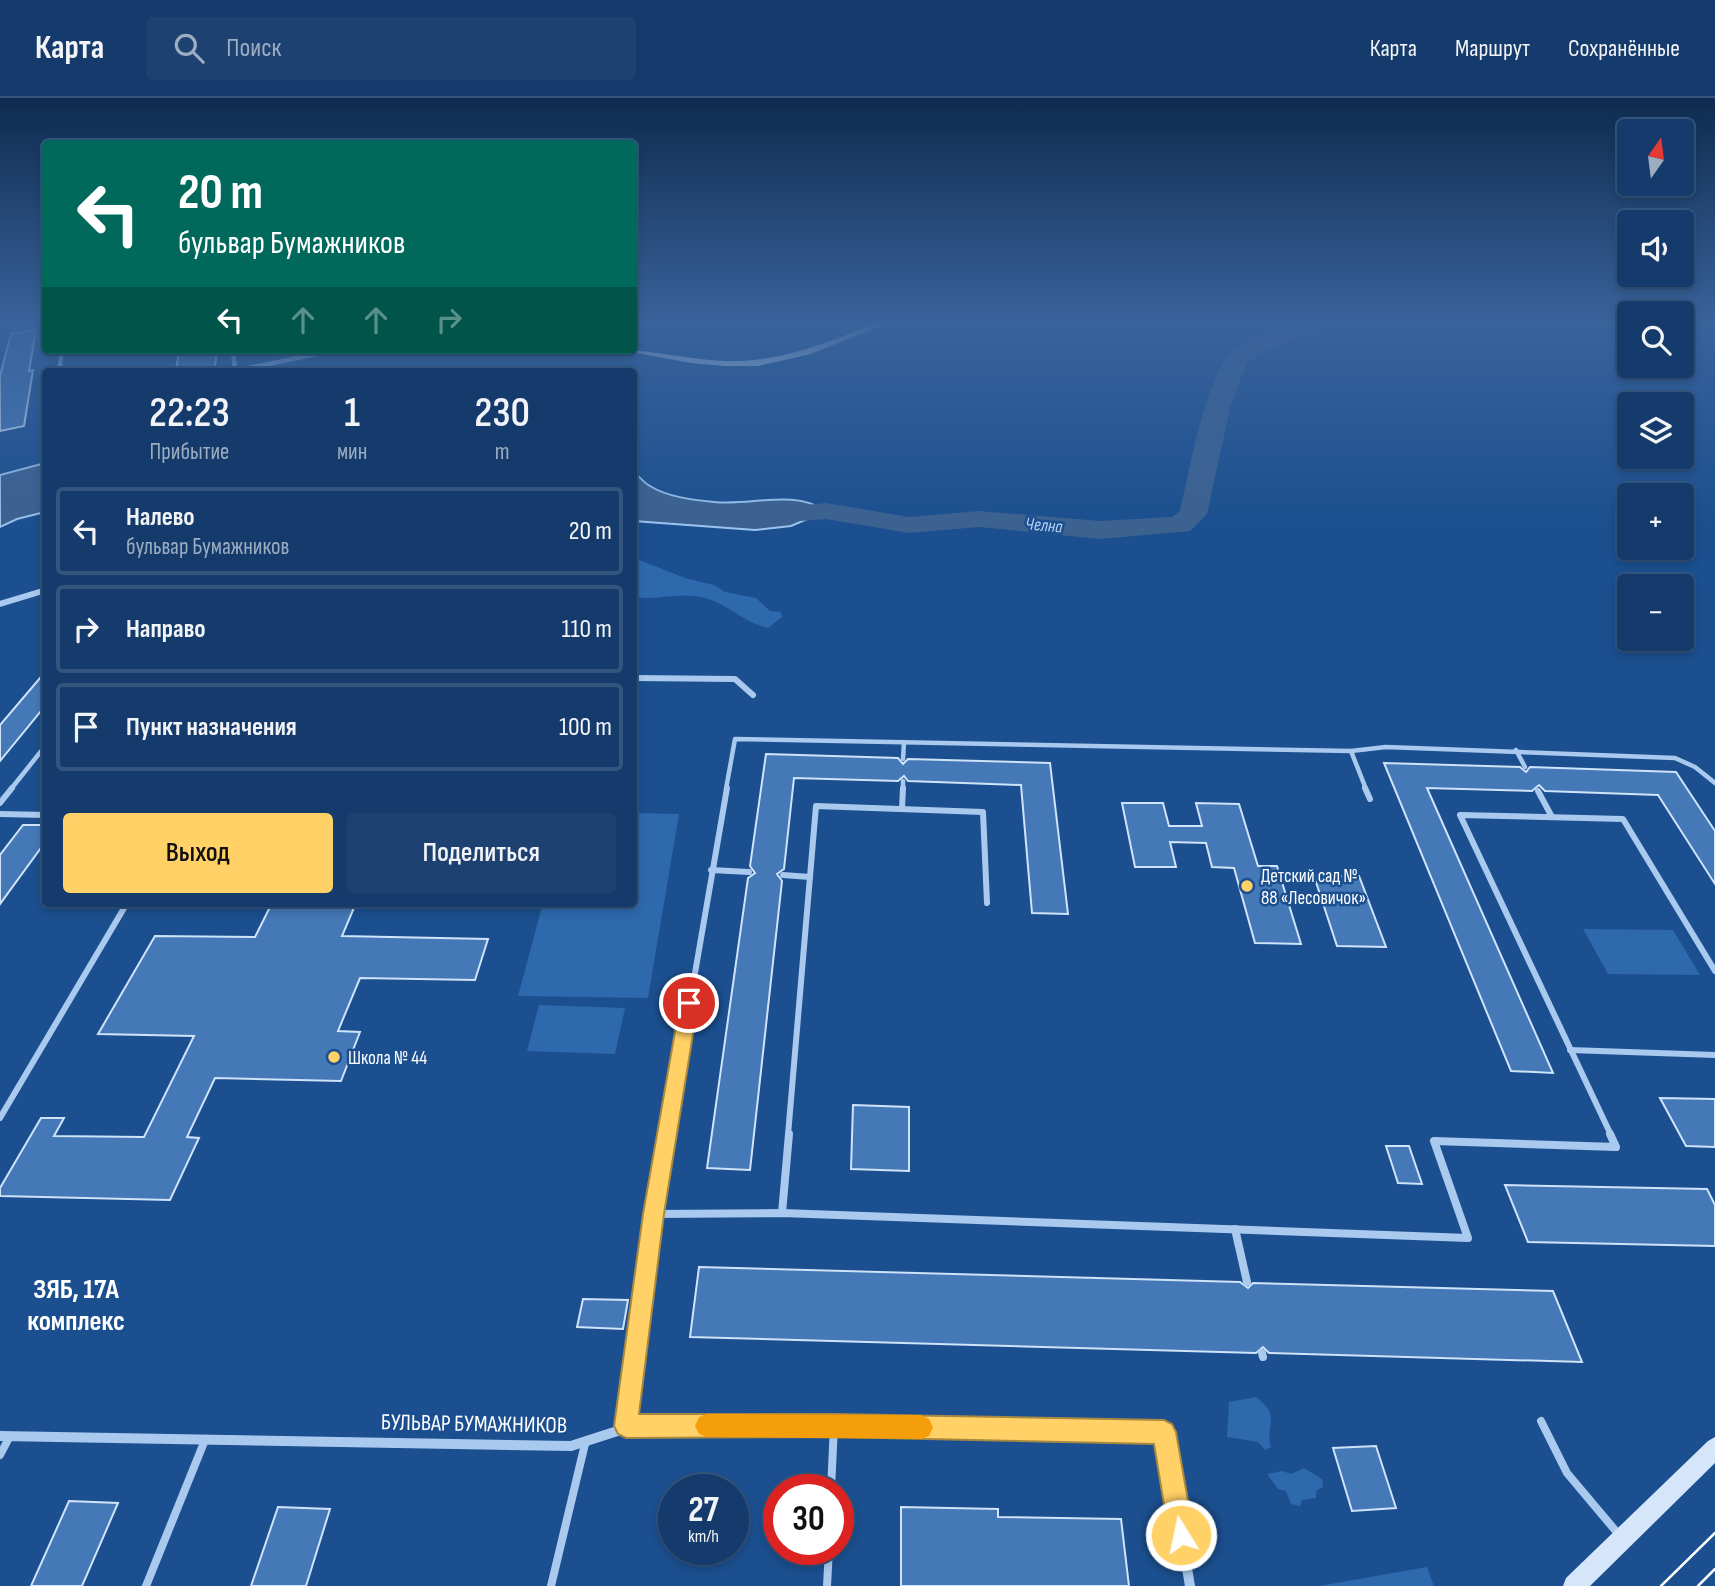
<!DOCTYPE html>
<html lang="ru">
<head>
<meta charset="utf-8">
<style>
	body { margin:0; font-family:"Sofia Sans Condensed",sans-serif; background:#1d4271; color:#f1f3f6; height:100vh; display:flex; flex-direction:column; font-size:26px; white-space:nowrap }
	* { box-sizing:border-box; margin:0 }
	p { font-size:23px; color:#9dadc1 }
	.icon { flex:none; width:38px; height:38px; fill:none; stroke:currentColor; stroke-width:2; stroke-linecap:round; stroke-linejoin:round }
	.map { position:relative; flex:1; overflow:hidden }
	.side { position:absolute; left:42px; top:270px; width:595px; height:539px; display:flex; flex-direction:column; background:#143b6b; border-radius:7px; box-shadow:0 4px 10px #0003,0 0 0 2px #33557e }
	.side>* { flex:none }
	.top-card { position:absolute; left:42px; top:42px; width:595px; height:214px; border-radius:7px; box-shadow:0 4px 10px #0003,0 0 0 2px #33557e; background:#00695c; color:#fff; overflow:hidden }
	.needle { width:46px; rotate:14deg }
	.buttons { position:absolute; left:1617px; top:21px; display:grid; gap:14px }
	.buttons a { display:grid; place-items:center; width:77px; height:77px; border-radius:7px; background:#143b6b; box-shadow:0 4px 10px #0003,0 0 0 2px #33557e; font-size:35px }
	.speed { position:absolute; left:658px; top:1376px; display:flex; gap:14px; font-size:35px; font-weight:700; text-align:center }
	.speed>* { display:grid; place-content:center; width:91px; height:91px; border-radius:50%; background:#143b6b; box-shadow:0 4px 10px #0003,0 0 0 2px #33557e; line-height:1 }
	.speed small { font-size:18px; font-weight:400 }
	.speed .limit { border:10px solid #d22; background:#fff; color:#111 }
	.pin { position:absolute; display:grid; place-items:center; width:60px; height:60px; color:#fff; margin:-30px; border:4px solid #fff; border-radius:50%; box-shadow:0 2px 7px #0007 }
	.me { position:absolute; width:77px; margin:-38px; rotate:350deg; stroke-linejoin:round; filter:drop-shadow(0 0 5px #0008) }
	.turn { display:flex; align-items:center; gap:24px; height:147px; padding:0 21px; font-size:32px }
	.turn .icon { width:91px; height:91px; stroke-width:2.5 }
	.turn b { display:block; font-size:49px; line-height:60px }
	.lanes { display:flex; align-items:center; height:66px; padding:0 21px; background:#0003; justify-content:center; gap:35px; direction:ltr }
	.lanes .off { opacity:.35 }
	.eta { display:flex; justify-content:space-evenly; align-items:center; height:119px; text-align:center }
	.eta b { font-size:42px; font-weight:600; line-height:49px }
	.primary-button { display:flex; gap:14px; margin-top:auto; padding:14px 21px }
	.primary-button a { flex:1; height:80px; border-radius:7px; background:#ffd166; color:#111; font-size:28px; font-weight:600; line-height:80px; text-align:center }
	.primary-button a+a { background:#1d4271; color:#f1f3f6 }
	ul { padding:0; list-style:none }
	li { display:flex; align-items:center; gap:21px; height:88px; margin:0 14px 10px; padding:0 7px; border:4px solid #33557e; border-radius:7px }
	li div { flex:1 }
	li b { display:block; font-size:26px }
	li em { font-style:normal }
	header { display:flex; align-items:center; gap:42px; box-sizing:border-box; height:98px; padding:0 35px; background:#143b6b; border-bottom:2px solid #33557e }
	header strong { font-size:33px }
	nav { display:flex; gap:38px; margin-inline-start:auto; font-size:24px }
	.search { width:490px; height:63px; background:#1d4271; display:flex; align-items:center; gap:18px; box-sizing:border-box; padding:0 24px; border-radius:7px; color:#9dadc1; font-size:26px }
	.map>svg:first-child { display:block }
	.green { fill:#2e69ad }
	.water { fill:#3c6290; stroke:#9cc4f0; stroke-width:2 }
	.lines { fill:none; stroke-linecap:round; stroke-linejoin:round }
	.river { fill:#3c6290; fill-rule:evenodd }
	.building { fill:#4478b7; stroke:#cfe3fa; stroke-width:2 }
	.lane-far2 { stroke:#a9c9ee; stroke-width:4.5 }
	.lane-far1 { stroke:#a9c9ee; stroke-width:6 }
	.lane { stroke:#a9c9ee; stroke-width:8 }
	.street-far2 { stroke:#a9c9ee; stroke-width:4.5 }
	.street-far1 { stroke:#a9c9ee; stroke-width:6 }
	.street { stroke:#a9c9ee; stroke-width:10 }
	.secondary { fill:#d6e6fa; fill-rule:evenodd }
	.tram { stroke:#fff; stroke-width:2.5 }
	.route { fill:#ffd166; stroke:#a68842; stroke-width:2 }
	.slow { fill:#f59e0b }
	.poi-dot { fill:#ffd166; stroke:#1b4f8f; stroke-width:2.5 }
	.labels { text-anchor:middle; stroke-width:5; stroke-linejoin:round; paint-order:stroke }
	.far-water-label { font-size:18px; font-style:italic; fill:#b5d3f5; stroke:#1b4f8f }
	.poi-label { font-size:19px; fill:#fff; stroke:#1b4f8f; text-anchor:start }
	.near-street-label { font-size:23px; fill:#fff; stroke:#1b4f8f }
	.near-quarter-label { font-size:28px; font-weight:bold; fill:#fff; stroke:#1b4f8f }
</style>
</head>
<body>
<header>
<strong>Карта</strong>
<div class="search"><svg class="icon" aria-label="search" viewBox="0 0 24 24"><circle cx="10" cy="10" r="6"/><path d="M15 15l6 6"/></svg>Поиск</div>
<nav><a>Карта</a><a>Маршрут</a><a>Сохранённые</a></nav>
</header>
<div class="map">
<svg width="1715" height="1488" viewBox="0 0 1715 1488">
	<rect width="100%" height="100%" fill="#1b4f8f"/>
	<g class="green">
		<path d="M634 460 685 480 714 487 725 494 756 500 770 513 781 514 782 519 768 530C744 525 728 506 705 500 680 493 657 503 634 499Z"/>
		<polygon points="634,715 679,716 648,900 518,898 543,805 634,805"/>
		<polygon points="1583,831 1673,832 1700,877 1608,876"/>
		<polygon points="539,907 625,910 615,956 527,953"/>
		<path d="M1256 1299C1283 1320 1264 1324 1271 1349L1265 1352 1258 1344 1227 1339 1229 1304Z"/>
		<polygon points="1304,1370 1322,1381 1323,1389 1316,1393 1316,1400 1302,1402 1300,1408 1291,1406 1286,1393 1278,1391 1267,1376 1282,1373 1291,1376"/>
		<polygon points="1427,1469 1434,1488 1319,1488"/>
	</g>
	<g class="water">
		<polygon points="45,365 45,414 17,421 0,429 0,377"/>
		<path d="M634 374C639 378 644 385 650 388 667 399 694 402 714 404 751 408 793 391 826 413L791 428 755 432 634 423Z"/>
	</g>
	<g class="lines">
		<path class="river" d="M1309 222H1338L1335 227 1274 249 1247 264 1230 310 1207 416 1190 433 1100 441 979 429 909 435 826 421 773 425 763 423 759 417 763 411 826 405 909 419 979 413 1100 423 1172 419 1180 413C1189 376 1206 274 1234 252 1255 236 1285 230 1309 222Z"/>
	</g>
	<g class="building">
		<polygon points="36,232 29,273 33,272 24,328 0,333 0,278 11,236"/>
		<polygon points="179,252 217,252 215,269 176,273"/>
		<polygon points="46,573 46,607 0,663 0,627"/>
		<polygon points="766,656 898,660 903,666 908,661 1050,665 1068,816 1032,815 1021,687 908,683 904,678 898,683 794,680 784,771 777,776 782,783 750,1072 707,1070 748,780 755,775 750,768"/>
		<polygon points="1384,665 1520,669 1526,674 1530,669 1676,674 1715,733 1715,786 1658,697 1545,693 1539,687 1532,693 1427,690 1553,975 1511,973"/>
		<polygon points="1122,705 1163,705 1169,728 1202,728 1196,705 1239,706 1258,768 1277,768 1301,846 1255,845 1234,770 1212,769 1206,745 1170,744 1176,769 1135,769"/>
		<polygon points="23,727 46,727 46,743 0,806 0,757"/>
		<polygon points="1314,778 1359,778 1386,849 1337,848"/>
		<polygon points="272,805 356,805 342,838 488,841 475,882 360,880 338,933 360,934 341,983 215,980 187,1039 199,1040 170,1102 0,1098 0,1090 41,1020 64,1020 54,1038 144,1039 194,938 98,936 155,838 255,839"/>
		<polygon points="1660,1000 1715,1001 1715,1049 1686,1048"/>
		<polygon points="853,1007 909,1009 909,1073 851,1071"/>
		<polygon points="1386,1048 1409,1048 1422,1086 1398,1085"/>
		<polygon points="1505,1087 1707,1091 1715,1107 1715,1148 1528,1144"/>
		<polygon points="699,1169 1240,1184 1248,1190 1253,1185 1553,1193 1582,1264 1269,1255 1263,1249 1256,1255 690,1239"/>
		<polygon points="583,1201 628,1202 623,1231 577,1229"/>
		<polygon points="1376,1348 1396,1410 1352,1413 1333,1350"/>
		<polygon points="69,1403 118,1405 82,1488 31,1488"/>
		<polygon points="278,1409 330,1411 306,1488 251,1488"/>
		<polygon points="901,1409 998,1411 998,1419 1121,1421 1129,1488 901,1488"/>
	</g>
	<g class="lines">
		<g class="lane-far2">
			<polyline points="1516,652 1525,669"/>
			<polyline points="1351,653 1366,691"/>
			<polyline points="903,661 904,644"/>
			<polyline points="11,691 46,647"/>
			<polyline points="726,691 735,641 1351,653 1386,649 1675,660 1695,669 1715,685"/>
			<polyline points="903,691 903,683"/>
		</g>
		<g class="lane-far1">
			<polyline points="1365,690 1370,701"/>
			<polyline points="1538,693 1552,719"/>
			<polyline points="0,705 12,690"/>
			<polyline points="902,710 903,690"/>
			<polyline points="0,716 46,717"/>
			<polyline points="711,772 749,774"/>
			<polyline points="783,777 810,779"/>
			<polyline points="1570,952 1715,957"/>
			<polyline points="0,1020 127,805"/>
			<polyline points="667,1037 727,690"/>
			<polyline points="788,1037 816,708 983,714 987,805"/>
			<polyline points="1611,1037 1460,717 1623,721 1715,873"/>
		</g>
		<g class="lane">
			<polyline points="782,1115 789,1036"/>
			<polyline points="653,1116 782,1115 1468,1140 1434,1043 1616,1049 1610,1036"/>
			<polyline points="1235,1131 1247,1184"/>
			<polyline points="1262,1255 1263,1259"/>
			<polyline points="1541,1323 1567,1375 1620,1438"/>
			<polyline points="626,1328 653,1116 667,1036"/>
			<polyline points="0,1357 10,1338"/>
			<polyline points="831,1391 834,1328"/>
			<polyline points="146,1488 205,1342"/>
			<polyline points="551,1488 585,1346"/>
			<polyline points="827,1488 829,1451"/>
		</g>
		<g class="street-far2">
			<polyline points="233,252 235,273"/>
			<polyline points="59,273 62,252"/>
			<polyline points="235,273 336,252"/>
		</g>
		<g class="street-far1">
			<polyline points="0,506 46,492"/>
			<polyline points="634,580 735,581 753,597"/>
		</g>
		<polyline class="street" points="0,1338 571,1348 636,1327 1164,1334 1190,1488"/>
		<g class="secondary">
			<path d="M885 222H895L811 256 758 268H724L691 265 620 252C654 252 690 262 725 263 783 265 832 242 885 222Z"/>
			<polygon points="1715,1339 1715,1365 1590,1488 1563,1488 1566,1480 1708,1343"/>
		</g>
		<g class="tram">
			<polyline points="1661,1488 1715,1435"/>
			<polyline points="1698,1488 1715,1471"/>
		</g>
	</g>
	<linearGradient id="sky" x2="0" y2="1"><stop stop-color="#0f2b4f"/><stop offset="0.52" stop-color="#39639b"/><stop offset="1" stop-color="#39639b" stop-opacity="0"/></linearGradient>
	<rect width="1715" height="430" fill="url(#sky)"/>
	<polygon class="route" points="689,896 695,899 698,905 664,1116 639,1316 834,1316 1164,1322 1172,1326 1176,1334 1194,1437 1190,1446 1181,1449 1173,1446 1169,1437 1154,1346 834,1339 626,1340 618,1336 614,1328 643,1116 680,905 682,899"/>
	<polygon class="slow" points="707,1316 921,1317 929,1321 933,1329 929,1338 921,1341 707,1339 699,1336 695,1328 699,1319"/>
	<g class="poi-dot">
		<circle cx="1247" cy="788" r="7"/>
		<circle cx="334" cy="959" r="7"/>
	</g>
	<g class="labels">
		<g class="far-water-label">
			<text transform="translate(1044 427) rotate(5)" y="6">Челна</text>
		</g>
		<g class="poi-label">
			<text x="1261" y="784">Детский сад №<tspan x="1261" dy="22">88 «Лесовичок»</tspan></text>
			<text x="348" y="966">Школа № 44</text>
		</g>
		<g class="near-street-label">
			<text transform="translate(474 1325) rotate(1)" y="8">БУЛЬВАР БУМАЖНИКОВ</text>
		</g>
		<g class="near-quarter-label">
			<text x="76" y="1200">ЗЯБ, 17А<tspan x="76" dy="32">комплекс</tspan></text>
		</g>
	</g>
</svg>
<div class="buttons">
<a><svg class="needle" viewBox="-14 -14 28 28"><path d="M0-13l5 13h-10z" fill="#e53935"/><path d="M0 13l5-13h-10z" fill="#9dadc1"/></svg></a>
<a><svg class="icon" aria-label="sound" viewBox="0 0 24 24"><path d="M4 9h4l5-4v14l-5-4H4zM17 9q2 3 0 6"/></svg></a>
<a><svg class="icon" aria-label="search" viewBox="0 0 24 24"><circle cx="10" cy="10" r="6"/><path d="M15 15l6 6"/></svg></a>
<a><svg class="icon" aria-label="layers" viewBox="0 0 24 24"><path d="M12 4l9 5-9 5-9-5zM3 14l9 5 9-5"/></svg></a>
<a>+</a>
<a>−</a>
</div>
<div class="speed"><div>27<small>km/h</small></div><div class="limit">30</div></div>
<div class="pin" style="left:689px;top:905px;background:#d93025"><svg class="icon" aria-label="arrive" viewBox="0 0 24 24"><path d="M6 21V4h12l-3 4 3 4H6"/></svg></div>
<svg class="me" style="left:1181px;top:1437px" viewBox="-20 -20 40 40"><circle r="17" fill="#ffd166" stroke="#fff" stroke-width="3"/><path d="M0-11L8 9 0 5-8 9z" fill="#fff"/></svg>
<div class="top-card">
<div class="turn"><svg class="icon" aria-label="left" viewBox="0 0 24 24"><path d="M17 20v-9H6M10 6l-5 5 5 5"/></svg><div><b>20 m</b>бульвар Бумажников</div></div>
<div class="lanes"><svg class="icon" aria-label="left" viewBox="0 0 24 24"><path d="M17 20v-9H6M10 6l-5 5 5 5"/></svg><svg class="icon off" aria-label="ahead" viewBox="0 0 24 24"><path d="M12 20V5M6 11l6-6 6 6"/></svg><svg class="icon off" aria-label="ahead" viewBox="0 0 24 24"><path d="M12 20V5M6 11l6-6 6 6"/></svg><svg class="icon off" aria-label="right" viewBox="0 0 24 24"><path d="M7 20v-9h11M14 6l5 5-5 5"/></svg></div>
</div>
<section class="side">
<div class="eta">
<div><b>22:23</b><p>Прибытие</p></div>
<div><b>1</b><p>мин</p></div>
<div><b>230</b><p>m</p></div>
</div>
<ul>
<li><svg class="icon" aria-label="left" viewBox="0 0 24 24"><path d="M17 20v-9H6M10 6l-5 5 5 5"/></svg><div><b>Налево</b><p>бульвар Бумажников</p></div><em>20 m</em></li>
<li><svg class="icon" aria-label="right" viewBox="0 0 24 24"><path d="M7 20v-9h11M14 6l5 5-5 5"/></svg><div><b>Направо</b></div><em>110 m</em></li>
<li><svg class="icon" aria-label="arrive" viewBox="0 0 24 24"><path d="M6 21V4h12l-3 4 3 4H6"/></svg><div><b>Пункт назначения</b></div><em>100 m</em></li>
</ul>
<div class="primary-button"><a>Выход</a><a>Поделиться</a></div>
</section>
</div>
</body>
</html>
